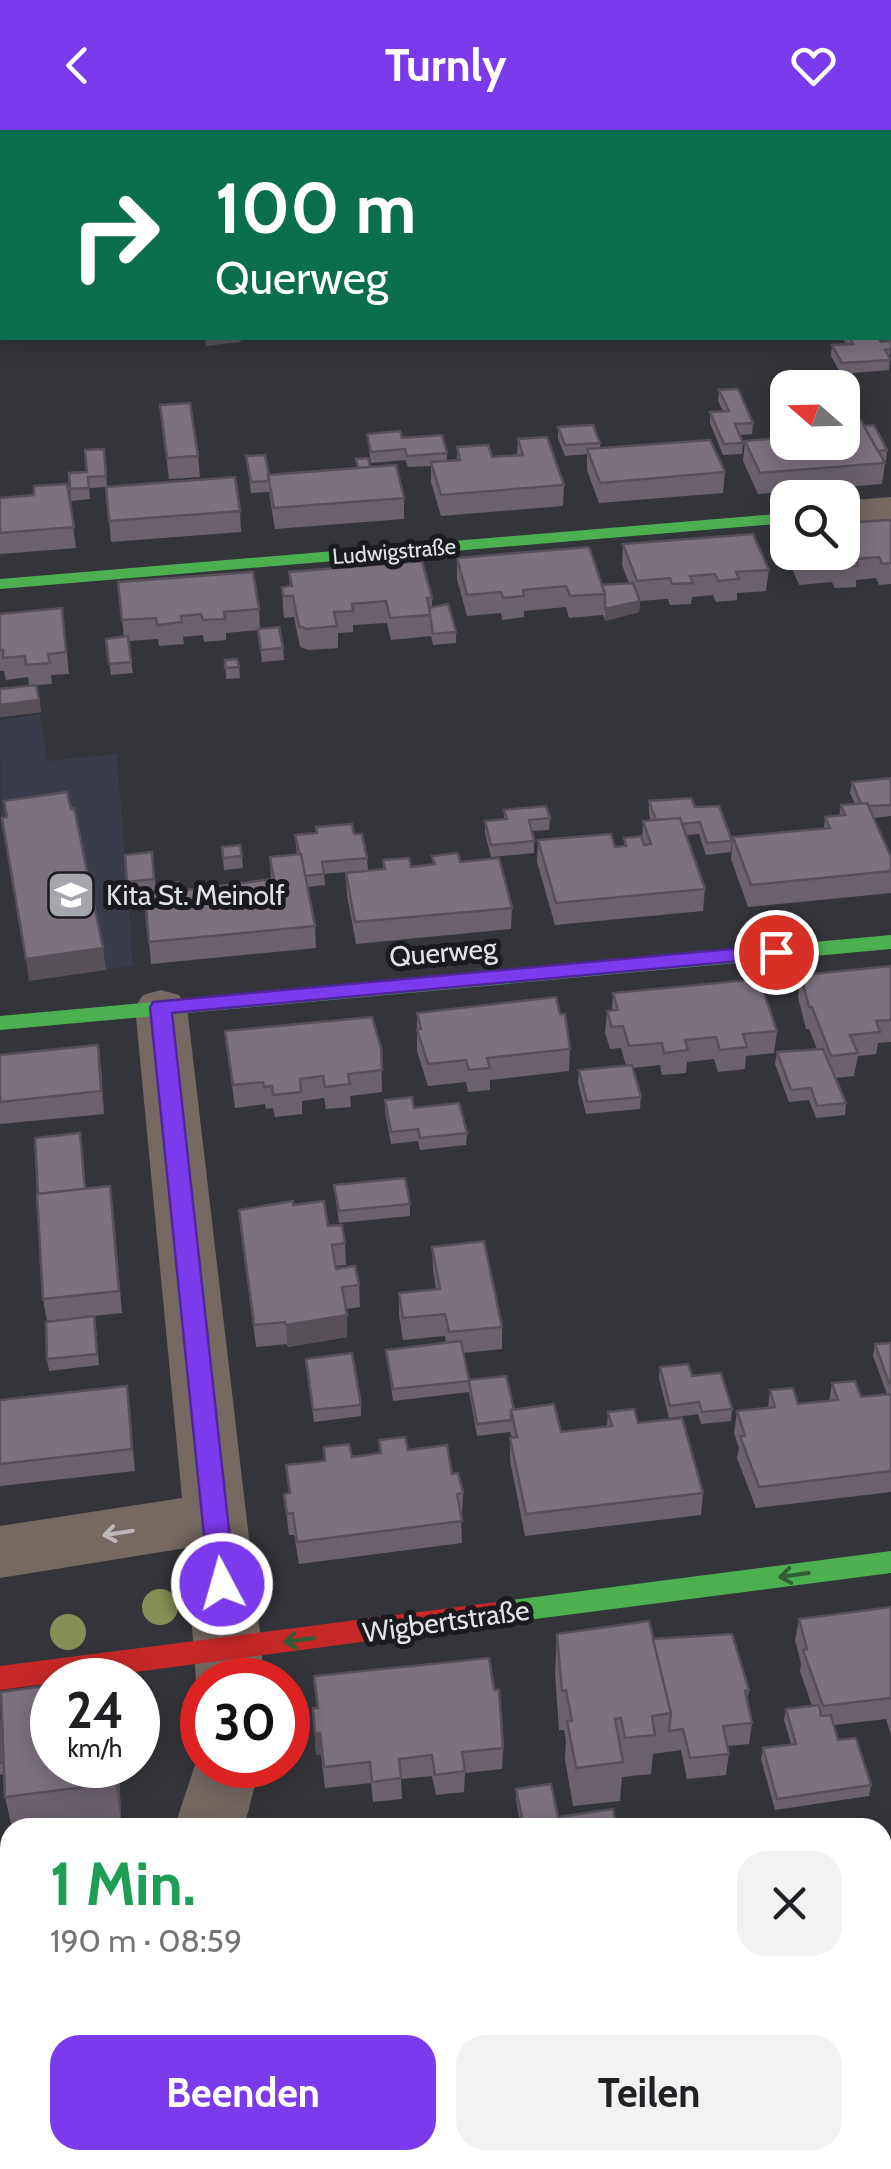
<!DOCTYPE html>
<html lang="de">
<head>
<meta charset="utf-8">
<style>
	body { margin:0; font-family:Cabin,sans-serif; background:#f2f2f2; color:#202124; height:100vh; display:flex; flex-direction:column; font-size:38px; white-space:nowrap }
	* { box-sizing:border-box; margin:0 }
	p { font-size:32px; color:#757577 }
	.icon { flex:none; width:55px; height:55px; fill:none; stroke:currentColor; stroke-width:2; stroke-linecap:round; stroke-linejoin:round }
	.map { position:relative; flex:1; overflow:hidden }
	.panel { position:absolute; left:0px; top:1688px; width:892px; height:352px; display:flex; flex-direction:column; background:#fff; border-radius:30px 30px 0 0; box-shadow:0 5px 25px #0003 }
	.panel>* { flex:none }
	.hud { position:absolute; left:0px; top:0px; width:892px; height:210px; box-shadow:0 5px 25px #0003; background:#0b6e4f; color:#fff; overflow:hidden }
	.needle { width:65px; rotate:290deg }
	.fabs { position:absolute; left:770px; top:240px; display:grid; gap:20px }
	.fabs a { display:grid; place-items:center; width:90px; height:90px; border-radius:20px; background:#fff; box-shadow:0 5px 25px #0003; font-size:50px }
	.speed { position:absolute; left:30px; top:1528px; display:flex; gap:20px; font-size:50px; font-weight:700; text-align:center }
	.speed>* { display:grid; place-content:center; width:130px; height:130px; border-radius:50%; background:#fff; box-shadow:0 5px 25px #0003; line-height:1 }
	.speed small { font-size:25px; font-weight:400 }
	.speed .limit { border:15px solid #d22; background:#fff; color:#111 }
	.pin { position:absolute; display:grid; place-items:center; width:85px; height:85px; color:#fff; margin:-42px; border:5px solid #fff; border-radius:50%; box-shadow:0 2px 10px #0007 }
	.me { position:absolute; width:110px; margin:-55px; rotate:354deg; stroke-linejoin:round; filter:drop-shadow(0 0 8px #0008) }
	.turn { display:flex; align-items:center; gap:35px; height:210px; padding:0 50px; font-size:45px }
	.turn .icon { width:130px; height:130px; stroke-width:2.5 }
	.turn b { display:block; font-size:70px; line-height:85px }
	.round { display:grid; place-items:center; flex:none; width:105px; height:105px; border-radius:30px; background:#f2f2f2 }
	.summary { display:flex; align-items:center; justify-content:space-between; height:170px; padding:0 50px }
	h1 { font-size:60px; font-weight:800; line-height:75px; color:#1e9e55 }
	.button { display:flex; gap:20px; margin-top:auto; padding:20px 50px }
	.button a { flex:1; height:115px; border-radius:30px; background:#7c3aed; color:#fff; font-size:40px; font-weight:800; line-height:115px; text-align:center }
	.button a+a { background:#f2f2f2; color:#202124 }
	header { display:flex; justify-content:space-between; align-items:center; height:130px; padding:0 50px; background:#7c3aed; color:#fff; font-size:45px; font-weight:800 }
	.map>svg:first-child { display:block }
	.built { fill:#393c49 }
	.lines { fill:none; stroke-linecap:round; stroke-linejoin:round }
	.street { fill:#756962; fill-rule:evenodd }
	.fast { fill:#4caf50; fill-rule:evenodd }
	.jam { fill:#c62828; fill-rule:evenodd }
	.tree { fill:#878e55 }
	.wall { fill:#6b626d }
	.shaded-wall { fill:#575059 }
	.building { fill:#7c727f; stroke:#575059; stroke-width:2.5 }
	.oneway { stroke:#bcb8ba }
	.oneway2 { stroke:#315e35 }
	.route { fill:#7c3aed; stroke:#51269a; stroke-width:2.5 }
	.labels { text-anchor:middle; stroke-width:10; stroke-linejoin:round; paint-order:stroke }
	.far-street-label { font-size:22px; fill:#e2e3e9; stroke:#1b1b1f }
	.poi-label { font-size:28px; fill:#e2e3e9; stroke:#1b1b1f; text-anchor:start }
	.street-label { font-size:28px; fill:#e2e3e9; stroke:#1b1b1f }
</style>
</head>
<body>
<header><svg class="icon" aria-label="back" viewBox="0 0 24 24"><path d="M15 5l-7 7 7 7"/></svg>Turnly<svg class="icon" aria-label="heart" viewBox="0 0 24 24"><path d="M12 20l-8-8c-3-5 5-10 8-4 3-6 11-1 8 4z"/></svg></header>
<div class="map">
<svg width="891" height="2039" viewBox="0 0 891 2039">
	<rect width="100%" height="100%" fill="#34353a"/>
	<polygon class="built" points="40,584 47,631 117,624 133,836 29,851 1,693 0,590"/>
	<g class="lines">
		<g class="street">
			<polygon points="86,0 118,0 119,2 86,2"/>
			<rect x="890" y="75" width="1" height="20"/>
			<polygon points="2,136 2,158 0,159 0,137"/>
			<polygon points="891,367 891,391 842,395 842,371"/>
			<polygon points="161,860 179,865 187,877 262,1520 262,1550 202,1550 202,1564 196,1550 186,1418 0,1448 0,1396 182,1368 135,877 143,865"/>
			<polygon points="202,1614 202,1635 260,1635 244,1698 174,1698"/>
			<polygon points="10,1959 10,2030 31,2030 16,2039 0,2039 0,1963"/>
		</g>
		<g class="fast">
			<polygon points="788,383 788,393 0,459 0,449"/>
			<polygon points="891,805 891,819 0,900 0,886"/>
			<polygon points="891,1421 891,1443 504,1493 495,1490 491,1482 495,1474 504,1471"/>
		</g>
		<polygon class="jam" points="504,1471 513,1474 517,1482 513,1490 504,1493 0,1560 0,1536"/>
	</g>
	<g class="tree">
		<circle cx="160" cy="1477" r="18"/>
		<circle cx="68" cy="1502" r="18"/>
	</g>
	<g class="wall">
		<polygon points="0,0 52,0 52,2 2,2 2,70 0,70"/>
		<rect x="203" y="0" width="88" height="2"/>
		<polygon points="291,0 338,0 338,2 292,2"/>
		<rect x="365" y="0" width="47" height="2"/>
		<polygon points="426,0 488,0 488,2 427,2"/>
		<polygon points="501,0 541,0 541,2 502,2"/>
		<polygon points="609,0 637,0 637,1 610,2"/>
		<polygon points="890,89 891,91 890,169"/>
		<polygon points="843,208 878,208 881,212 891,211 889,240 841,244 831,226 832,215 846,214"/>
		<polygon points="719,260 753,293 752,304 740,305 743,313 742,324 723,325 710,293 710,282 723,281 718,271"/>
		<polygon points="160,275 198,326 200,347 169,349"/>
		<polygon points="864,296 887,320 886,331 884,331 885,333 882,354 758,364 743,331 745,311 788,312"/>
		<polygon points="558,297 600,313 600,318 725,342 723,363 599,373 587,340 587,324 565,326 558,308"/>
		<polygon points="367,304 402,308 447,323 447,331 457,330 457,317 492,327 517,326 518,309 564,355 563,376 441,386 431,352 431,336 408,337 405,330 371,333"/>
		<polygon points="104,319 107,357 89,358 90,369 71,371 69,343 87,342"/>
		<polygon points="246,326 268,345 357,338 356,329 370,337 404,368 404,389 275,399 269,362 251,363"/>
		<polygon points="67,354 76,418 0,424 0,368 34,365"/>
		<polygon points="106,357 240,381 241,402 111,412"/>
		<polygon points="891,390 891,454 879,455 876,448 856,450 856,457 835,458 832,452 799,455 784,419 786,398 788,398 788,422 842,422"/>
		<polygon points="623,414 769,440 766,461 737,463 737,470 716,472 713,465 692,467 691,474 670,475 668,469 640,471 639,482 605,491 603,485 569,488 566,477 524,481 524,487 502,490 501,483 467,486 457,449 457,428 602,455 629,453 622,435"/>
		<polygon points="289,442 432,468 432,477 456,502 456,513 433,515 431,506 391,510 387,493 353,495 353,502 338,503 338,518 308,520 300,517 294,487 284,488 283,478 282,457 290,456"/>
		<polygon points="118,452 259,479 260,498 283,518 284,530 262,532 258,500 226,503 226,510 204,512 203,505 183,507 184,514 159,516 158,509 128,511 133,543 111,545 106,509 124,507"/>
		<polygon points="62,478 69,544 51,545 52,554 37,555 41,582 0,587 0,559 29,556 28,547 6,550 4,541 0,541 0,484"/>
		<polygon points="225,530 239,537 240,548 226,549"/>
		<polygon points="891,648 891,686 874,688 891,727 891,763 748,777 731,729 733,707 824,699 825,687 839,686 841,675 855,674 850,663 852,652"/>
		<polygon points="649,671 695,677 732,711 731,722 706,725 699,704 686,705 705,759 703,781 555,795 537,732 538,710 615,717 624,717 624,708 642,710 643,691 651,691 649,683"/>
		<polygon points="504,680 550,688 549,700 532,701 534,711 534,723 491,727 485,703 485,691 504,690"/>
		<polygon points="354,704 367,728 368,740 324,744 325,755 307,757 315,796 316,818 151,834 145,764 271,750 270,727 297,725 295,705"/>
		<polygon points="222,717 242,726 243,738 224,740"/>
		<polygon points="152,722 156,761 128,763 125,725"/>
		<polygon points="432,726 460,732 512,778 511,799 356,814 347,765 346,743 383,739 383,730 411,737 433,735"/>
		<polygon points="891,836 891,912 878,913 876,924 858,926 854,946 835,948 846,973 845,985 816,988 809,970 789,972 775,934 777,922 817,919 809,899 806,899 798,867 801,845"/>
		<polygon points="613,863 777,901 774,923 746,926 745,939 718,942 714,929 687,932 686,943 662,945 660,935 633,938 641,967 640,979 586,984 578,952 579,940 626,936 621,918 610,919 605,903 607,881 612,881"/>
		<polygon points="417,883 570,919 569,941 490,950 490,960 468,962 466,952 428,956 417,921"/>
		<polygon points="225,901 381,918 382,962 350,966 351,977 326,979 324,968 302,971 302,984 275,987 273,978 266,979 265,974 235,978"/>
		<polygon points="0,925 101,937 104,984 0,994"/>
		<polygon points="385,970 414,978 467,1003 466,1015 420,1020 418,1011 391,1014 385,981"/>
		<polygon points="334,1055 410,1074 410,1086 339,1093"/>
		<polygon points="86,1059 113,1078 122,1183 47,1191 43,1169"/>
		<polygon points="293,1075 328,1096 345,1113 346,1135 336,1136 336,1139 359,1155 360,1177 345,1179 347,1207 288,1217 287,1214 256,1217 239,1080"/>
		<polygon points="432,1117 502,1197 502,1219 463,1223 469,1250 514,1280 561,1302 607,1297 608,1282 638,1293 703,1363 701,1385 525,1406 510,1330 510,1308 512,1308 510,1302 477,1306 469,1262 393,1271 386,1220 446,1213 445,1206 403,1210 399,1185 399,1163 436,1159 433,1139"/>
		<polygon points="96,1198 99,1235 49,1241 47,1229"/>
		<polygon points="891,1213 891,1362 756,1378 737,1328 739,1318 734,1303 737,1281 768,1278 770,1260 798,1274 829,1271 832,1253 861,1267 887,1264 873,1226 875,1214"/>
		<polygon points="306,1229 361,1275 361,1286 314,1292"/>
		<polygon points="660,1237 692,1246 732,1279 731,1291 701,1294 698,1284 669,1288 659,1248"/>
		<polygon points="127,1256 135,1341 0,1356 0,1270"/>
		<polygon points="379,1310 408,1320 452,1344 463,1363 462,1385 461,1385 462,1413 299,1434 294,1405 289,1405 284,1364 289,1363 286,1335 324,1331 324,1317 352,1327 380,1324"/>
		<polygon points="891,1477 891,1605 886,1589 834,1595 838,1610 871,1655 869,1666 775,1680 761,1629 763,1618 791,1614 784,1590 786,1579 812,1576 800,1541 801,1533 795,1510 799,1489"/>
		<polygon points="557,1504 653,1509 749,1560 747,1571 752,1593 749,1614 728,1616 729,1624 726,1645 687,1649 681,1620 653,1624 651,1644 622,1647 620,1671 573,1676 565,1630 566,1611 564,1600 559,1600 555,1543"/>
		<polygon points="314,1546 503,1618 502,1639 465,1643 464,1662 436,1665 432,1646 401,1649 402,1669 373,1672 371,1653 325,1658 321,1624 316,1625 313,1578 317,1578"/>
		<polygon points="0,1591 119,1635 121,1691 74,1698 12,1698 5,1667 4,1644 0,1645"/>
		<polygon points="516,1659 558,1687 617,1698 521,1698 516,1670"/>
		<polygon points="10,1743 10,1865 0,1860 0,1756"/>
	</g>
	<g class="shaded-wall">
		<polygon points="2,179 2,199 0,200 0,180"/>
		<polygon points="205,208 241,208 241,212 206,216"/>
		<polygon points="640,471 639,482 605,491 605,479"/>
		<polygon points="39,570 41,582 0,587 0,575"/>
		<polygon points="103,818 106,840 29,851 26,829"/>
		<polygon points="98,915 101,937 104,984 101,961"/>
		<polygon points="347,1185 347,1207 288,1217 286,1195"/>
		<polygon points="127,1256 130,1278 135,1341 132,1319"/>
		<polygon points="320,1603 321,1624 316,1625 315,1604"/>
		<polygon points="114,1635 119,1635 121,1691 115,1653"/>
	</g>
	<g class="building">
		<polygon points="0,0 50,0 50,2 60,2 2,2 2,19 0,20"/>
		<polygon points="153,0 175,0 176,2 135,2 135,1"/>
		<rect x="203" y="0" width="14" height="2"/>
		<polygon points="731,0 759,0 761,2 732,2"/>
		<polygon points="803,0 854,0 856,2 805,2"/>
		<rect x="0" y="32" width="2" height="19"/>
		<polygon points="0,148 2,148 2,179 0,180"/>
		<polygon points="850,208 878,208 881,212 891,211 891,219 885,220 891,230 842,233 832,215 853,214"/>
		<polygon points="738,259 753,293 735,294 743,313 724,314 710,282 729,281 719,260"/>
		<polygon points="190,273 198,326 167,328 160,275"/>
		<polygon points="861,290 885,333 760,343 745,311 788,307 788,312 842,312 842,291"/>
		<polygon points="593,295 600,313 565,315 558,297"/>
		<polygon points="874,295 887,320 878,321 864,296"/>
		<polygon points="400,301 402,308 442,305 447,323 407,326 405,319 371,322 367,304"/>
		<polygon points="547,307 564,355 441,365 431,332 460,330 457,317 488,315 492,327 523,325 518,309"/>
		<polygon points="710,310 725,342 600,353 587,319"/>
		<polygon points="104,319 106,346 88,347 89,358 70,359 69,343 87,342 85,320"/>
		<polygon points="265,325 270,351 268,345 269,351 251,352 246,326"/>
		<polygon points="368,328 370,337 358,338 356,329"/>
		<polygon points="396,335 404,368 274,378 268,345"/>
		<polygon points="235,347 240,381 109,391 106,357"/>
		<polygon points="67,354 74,397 0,403 0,368 34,365 34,356"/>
		<polygon points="891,390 891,433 882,434 879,427 855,429 858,436 837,437 835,431 802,434 797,422 842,422 842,393"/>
		<polygon points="753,404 769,440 736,442 739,449 718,451 715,444 690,446 693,453 672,454 670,448 637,451 623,414"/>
		<polygon points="589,417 605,464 570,466 566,456 523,460 524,466 503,468 501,462 467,465 457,428"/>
		<polygon points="422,431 432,468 427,468 431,485 390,488 386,471 352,474 353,481 334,482 337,496 307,499 299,496 293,466 283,466 282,457 292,456 289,442"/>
		<polygon points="253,442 259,479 224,482 225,489 203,490 201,484 181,486 182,492 157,495 156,488 122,490 118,452"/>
		<polygon points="633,453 640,471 605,479 605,464 602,455"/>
		<polygon points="448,474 456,502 433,504 429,478"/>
		<polygon points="62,478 66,522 48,524 50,533 26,535 25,526 3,528 3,520 0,520 0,484"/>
		<polygon points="279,497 283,518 261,520 258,499"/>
		<polygon points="128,506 131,532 109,534 106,509"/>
		<polygon points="237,529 239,537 225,538 225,530"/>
		<polygon points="36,555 39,570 0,575 0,559"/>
		<polygon points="891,648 891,675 869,676 867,673 861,674 852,652"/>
		<polygon points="67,662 71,679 74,678 103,818 26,829 2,688 7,687 4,671"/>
		<polygon points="691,668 695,677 719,676 732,711 707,713 700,692 682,694 680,688 656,690 649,671"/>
		<polygon points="867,673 891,727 891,741 751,755 733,707 830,698 825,687 845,685 841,675"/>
		<polygon points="546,676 550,688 529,690 534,711 491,715 485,691 507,689 504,680"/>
		<polygon points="680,688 705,759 556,773 538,710 611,704 615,717 626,716 624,708 641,706 644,715 651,714 643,691"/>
		<polygon points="352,694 354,704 362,704 367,728 322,732 324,744 305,746 295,705 317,703 316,697"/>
		<polygon points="240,715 242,726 223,728 222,717"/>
		<polygon points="152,722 154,749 127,752 125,725"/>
		<polygon points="458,723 460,732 499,728 512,778 355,792 346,743 385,739 383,730 409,728 411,737 435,734 432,726"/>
		<polygon points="301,724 315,796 149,812 145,764 159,763 158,754 178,752 180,761 274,749 270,727"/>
		<polygon points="891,836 891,890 876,891 880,902 850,905 858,923 831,926 812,877 809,877 801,845"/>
		<polygon points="759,849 777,901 743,904 747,917 720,920 716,907 685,910 688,920 664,923 662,913 629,916 623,896 612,897 607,881 618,880 613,863"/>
		<polygon points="556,867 560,884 565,884 570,919 487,928 490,938 469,940 466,930 428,934 417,899 421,899 417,883"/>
		<polygon points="372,887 381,918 382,940 348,944 350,954 325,957 323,946 300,949 301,962 273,965 272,956 264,957 263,952 233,955 225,901"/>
		<polygon points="98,915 101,961 0,972 0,925"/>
		<polygon points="823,919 846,973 817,976 811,958 791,960 777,922"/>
		<polygon points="632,935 641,967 587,972 579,940"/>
		<polygon points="412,967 414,978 459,973 467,1003 420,1008 418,999 391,1002 385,970"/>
		<polygon points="80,1003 85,1059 38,1064 35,1008"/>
		<polygon points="405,1048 410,1074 339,1081 334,1055"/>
		<polygon points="110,1056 119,1161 43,1169 37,1064"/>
		<polygon points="293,1071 293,1075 324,1071 328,1096 342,1095 345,1113 332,1115 336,1139 355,1136 359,1155 342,1157 347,1185 286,1195 285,1192 254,1195 239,1080"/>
		<polygon points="484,1111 502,1197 449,1202 445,1184 403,1188 399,1163 440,1159 432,1117"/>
		<polygon points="94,1186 97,1224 47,1229 46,1192"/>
		<polygon points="461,1211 469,1250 506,1246 514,1280 511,1280 511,1290 477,1294 469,1251 393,1259 386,1220"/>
		<polygon points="891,1213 891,1253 889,1253 875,1214"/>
		<polygon points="352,1223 361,1275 313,1280 306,1229"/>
		<polygon points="688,1234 692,1246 721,1243 732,1279 702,1282 699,1272 670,1276 660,1237"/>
		<polygon points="855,1251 861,1267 891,1264 891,1341 759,1357 740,1306 745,1306 737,1281 775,1277 770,1260 793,1258 798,1274 838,1270 832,1253"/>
		<polygon points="127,1256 132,1319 0,1334 0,1270"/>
		<polygon points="554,1274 561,1302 612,1296 608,1282 634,1279 638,1293 682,1288 703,1363 526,1384 510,1308 517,1307 511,1280"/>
		<polygon points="405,1307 408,1320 447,1315 452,1344 458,1343 463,1363 457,1364 462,1391 297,1412 293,1383 287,1384 284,1364 290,1363 286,1335 325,1331 324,1317 349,1314 352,1327 381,1323 379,1310"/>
		<polygon points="891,1477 891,1569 890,1568 823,1576 803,1520 807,1519 799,1489"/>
		<polygon points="649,1491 671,1583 652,1586 655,1605 625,1608 621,1588 615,1589 623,1632 576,1638 567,1591 572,1591 566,1560 562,1561 557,1504"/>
		<polygon points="732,1504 749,1560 745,1561 752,1593 723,1596 729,1624 690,1628 683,1599 669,1601 671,1583 653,1509"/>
		<polygon points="489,1528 494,1560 499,1560 503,1618 462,1622 465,1641 435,1645 432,1625 399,1629 401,1648 372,1652 370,1632 324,1637 320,1603 315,1604 313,1578 318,1578 314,1546"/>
		<polygon points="52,1555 52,1635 114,1635 115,1653 5,1667 1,1562"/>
		<polygon points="819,1575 821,1586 831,1585 838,1610 856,1608 871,1655 777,1669 763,1618 796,1614 786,1579"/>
		<polygon points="2,1590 3,1633 0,1633 0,1591"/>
		<polygon points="551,1654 558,1687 613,1679 617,1698 524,1698 516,1659"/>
		<polygon points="297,1689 312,1698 292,1698"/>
		<polygon points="10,1743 10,1848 0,1843 0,1756"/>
		<polygon points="71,2030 100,2030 113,2039 64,2039"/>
		<polygon points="99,2030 171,2030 183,2039 113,2039"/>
	</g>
	<defs><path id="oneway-shaft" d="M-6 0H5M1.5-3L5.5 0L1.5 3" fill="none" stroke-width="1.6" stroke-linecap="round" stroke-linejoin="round" transform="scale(2.5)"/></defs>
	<use class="oneway" href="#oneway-shaft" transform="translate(118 1403) rotate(171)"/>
	<g class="oneway2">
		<use href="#oneway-shaft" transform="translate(794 1445) rotate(172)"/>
		<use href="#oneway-shaft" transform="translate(299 1510) rotate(172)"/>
	</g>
	<polygon class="route" points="776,815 787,822 784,827 172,883 235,1454 231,1461 222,1465 213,1461 209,1454 150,877 153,872"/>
	<defs>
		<g id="school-square" transform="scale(2.5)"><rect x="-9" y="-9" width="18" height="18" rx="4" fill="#a5a6ac" stroke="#1b1b1f"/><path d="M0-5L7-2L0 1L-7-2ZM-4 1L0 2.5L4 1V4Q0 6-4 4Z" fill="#fff"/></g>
	</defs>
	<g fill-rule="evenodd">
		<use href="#school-square" x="71" y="765"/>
	</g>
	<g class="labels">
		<g class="far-street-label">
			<text transform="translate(394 421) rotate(-5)" y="8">Ludwigstraße</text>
		</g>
		<g class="poi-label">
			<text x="106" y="775">Kita St. Meinolf</text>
		</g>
		<g class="street-label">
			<text transform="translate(443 822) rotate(-5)" y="10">Querweg</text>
			<text transform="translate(446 1491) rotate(-8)" y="10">Wigbertstraße</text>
		</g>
	</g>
</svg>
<div class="fabs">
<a><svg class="needle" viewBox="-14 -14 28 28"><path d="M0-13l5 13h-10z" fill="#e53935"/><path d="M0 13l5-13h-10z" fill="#757577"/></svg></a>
<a><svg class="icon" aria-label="search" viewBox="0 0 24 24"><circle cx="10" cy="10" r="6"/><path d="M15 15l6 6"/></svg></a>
</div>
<div class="speed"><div>24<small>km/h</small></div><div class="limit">30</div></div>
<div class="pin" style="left:776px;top:822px;background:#d93025"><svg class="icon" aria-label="arrive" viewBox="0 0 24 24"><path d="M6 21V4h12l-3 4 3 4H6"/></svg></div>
<svg class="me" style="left:222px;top:1454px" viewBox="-20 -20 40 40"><circle r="17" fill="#7c3aed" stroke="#fff" stroke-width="3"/><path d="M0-11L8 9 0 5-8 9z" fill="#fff"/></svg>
<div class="hud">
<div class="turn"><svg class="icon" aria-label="right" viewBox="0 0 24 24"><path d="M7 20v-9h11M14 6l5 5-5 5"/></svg><div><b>100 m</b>Querweg</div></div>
</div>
<section class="panel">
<div class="summary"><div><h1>1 Min.</h1><p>190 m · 08:59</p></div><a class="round"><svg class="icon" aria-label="close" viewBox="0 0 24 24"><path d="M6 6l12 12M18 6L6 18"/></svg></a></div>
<div class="button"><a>Beenden</a><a>Teilen</a></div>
</section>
</div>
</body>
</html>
